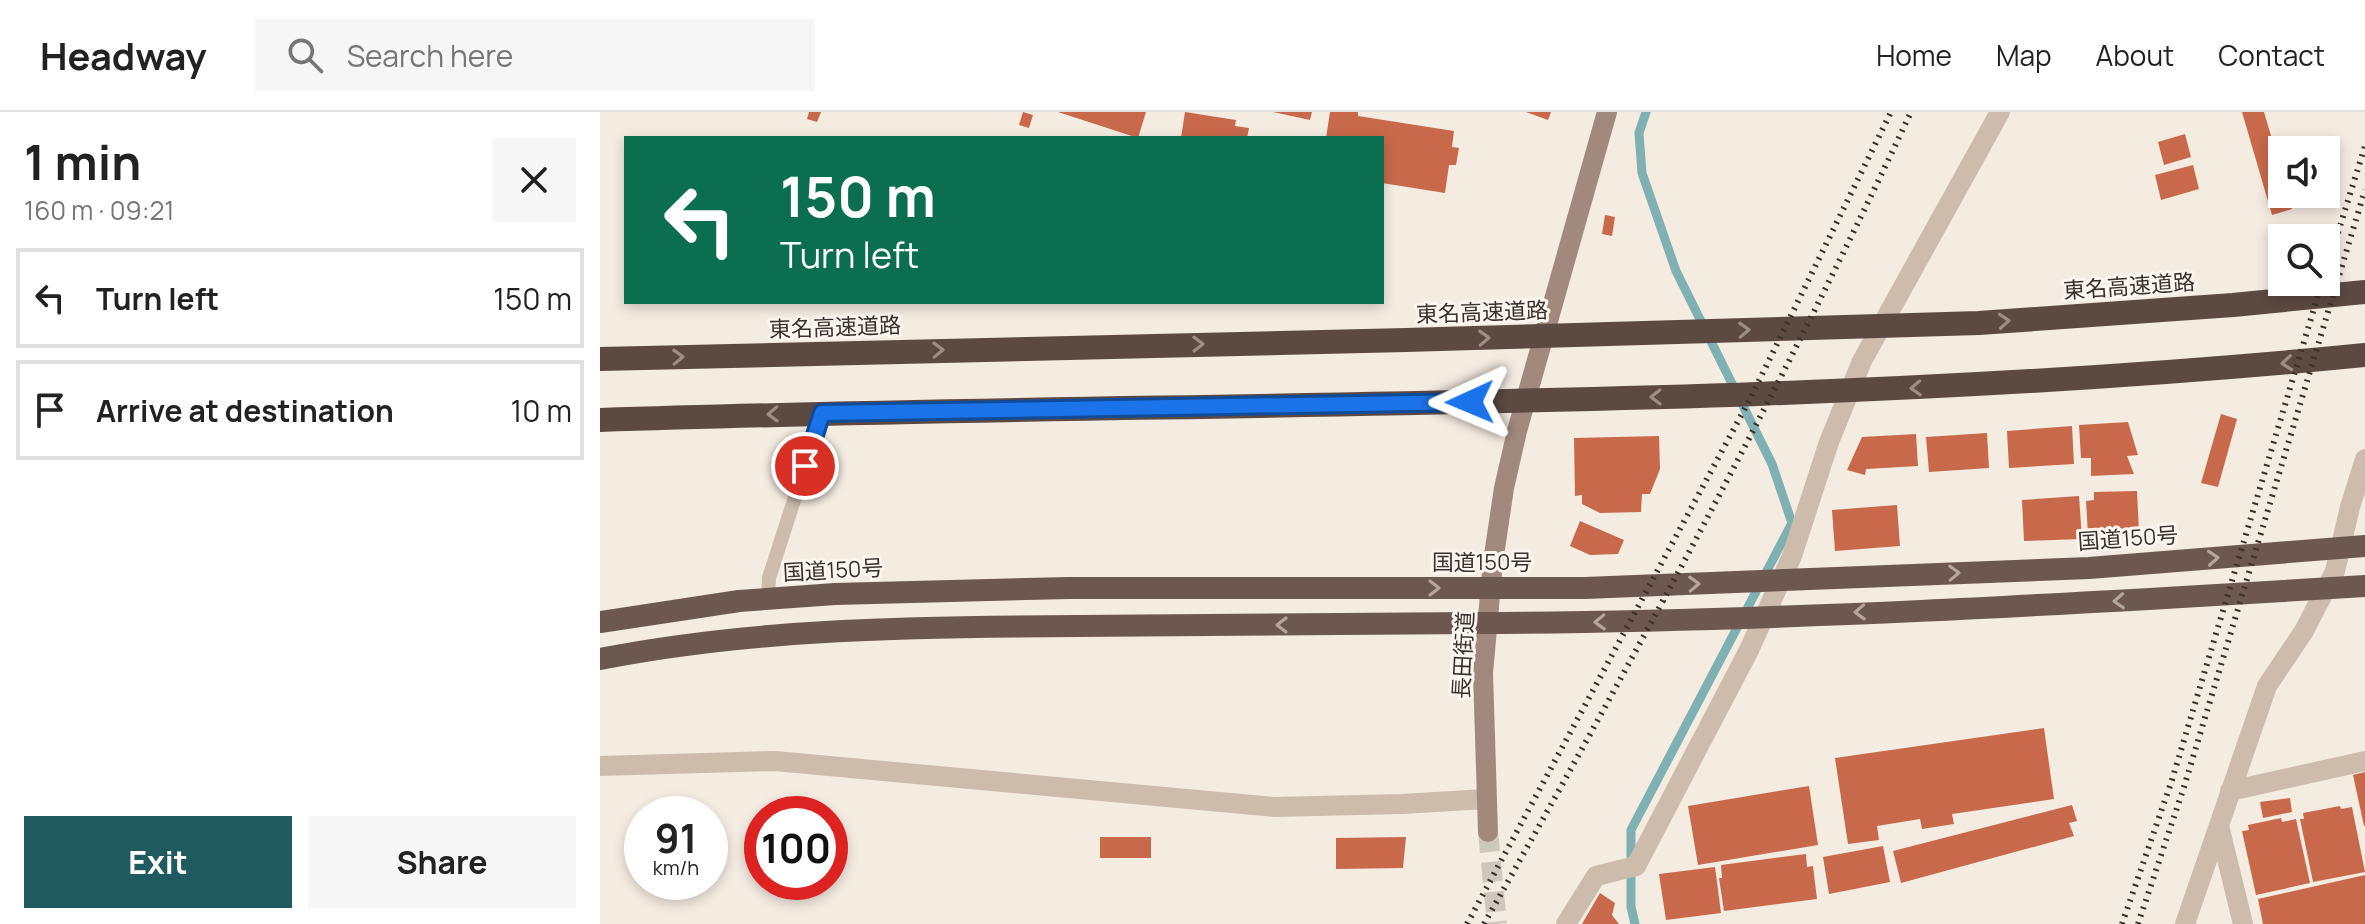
<!DOCTYPE html>
<html lang="en">
<head>
<meta charset="utf-8">
<style>
	body { margin:0; font-family:Manrope,"Noto Sans JP",sans-serif; background:#f6f6f6; color:#222; height:100vh; display:flex; flex-direction:column; font-size:30px; white-space:nowrap }
	* { box-sizing:border-box; margin:0 }
	p { font-size:26px; color:#767676 }
	.icon { flex:none; width:44px; height:44px; fill:none; stroke:currentColor; stroke-width:2; stroke-linecap:round; stroke-linejoin:round }
	.map { position:relative; flex:1; overflow:hidden }
	.panel { display:flex; flex-direction:column; background:#fff; width:600px }
	.panel>* { flex:none }
	.banner { position:absolute; left:24px; top:24px; width:760px; height:168px; border-radius:0px; box-shadow:0 4px 12px #0003; background:#0b6e4f; color:#fff; overflow:hidden }
	.fabs { position:absolute; left:1668px; top:24px; display:grid; gap:16px }
	.fabs a { display:grid; place-items:center; width:72px; height:72px; border-radius:0px; background:#fff; box-shadow:0 4px 12px #0003; font-size:40px }
	.speed { position:absolute; left:24px; top:684px; display:flex; gap:16px; font-size:40px; font-weight:700; text-align:center }
	.speed>* { display:grid; place-content:center; width:104px; height:104px; border-radius:50%; background:#fff; box-shadow:0 4px 12px #0003; line-height:1 }
	.speed small { font-size:20px; font-weight:400 }
	.speed .limit { border:12px solid #d22; background:#fff; color:#111 }
	.pin { position:absolute; display:grid; place-items:center; width:68px; height:68px; color:#fff; margin:-34px; border:4px solid #fff; border-radius:50%; box-shadow:0 2px 8px #0007 }
	.me { position:absolute; width:88px; margin:-44px; rotate:269deg; stroke-linejoin:round; filter:drop-shadow(0 0 6px #0008) }
	.turn { display:flex; align-items:center; gap:28px; height:168px; padding:0 24px; font-size:36px }
	.turn .icon { width:104px; height:104px; stroke-width:2.5 }
	.turn b { display:block; font-size:56px; line-height:68px }
	.round { display:grid; place-items:center; flex:none; width:84px; height:84px; border-radius:0px; background:#f6f6f6 }
	.summary { display:flex; align-items:center; justify-content:space-between; height:136px; padding:0 24px }
	h1 { font-size:48px; font-weight:700; line-height:60px }
	.primary-button { display:flex; gap:16px; margin-top:auto; padding:16px 24px }
	.primary-button a { flex:1; height:92px; border-radius:0px; background:#1f5a5e; color:#fff; font-size:32px; font-weight:700; line-height:92px; text-align:center }
	.primary-button a+a { background:#f6f6f6; color:#222 }
	ul { padding:0; list-style:none }
	li { display:flex; align-items:center; gap:24px; height:100px; margin:0 16px 12px; padding:0 8px; border:4px solid #e0e0e0; border-radius:0px }
	li div { flex:1 }
	li b { display:block; font-size:30px }
	li em { font-style:normal }
	header { display:flex; align-items:center; gap:48px; box-sizing:border-box; height:112px; padding:0 40px; background:#fff; border-bottom:2px solid #e0e0e0 }
	header strong { font-size:38px }
	nav { display:flex; gap:44px; margin-inline-start:auto; font-size:28px }
	.search { width:560px; height:72px; background:#f6f6f6; display:flex; align-items:center; gap:20px; box-sizing:border-box; padding:0 28px; border-radius:0px; color:#767676; font-size:30px }
	main { display:flex; flex:1; min-height:0 }
	.map>svg:first-child { display:block }
	.lines { fill:none; stroke-linecap:round; stroke-linejoin:round }
	.stream { stroke:#7fb0b2; stroke-width:9 }
	.building { fill:#c8694b }
	.secondary-tunnel { stroke:#cfc6bd; stroke-width:20; stroke-dasharray:20 10; stroke-linecap:butt }
	.service { stroke:#cdbbac; stroke-width:14 }
	.minor { stroke:#cdbbac; stroke-width:20 }
	.secondary { stroke:#a18a7d; stroke-width:20 }
	.trunk { stroke:#6c584f; stroke-width:22 }
	.motorway { stroke:#5c4a42; stroke-width:24 }
	.rail { stroke:#3b302b; stroke-width:6; stroke-dasharray:2 6; stroke-linecap:butt }
	.oneway { stroke:#9c8e87 }
	.oneway2 { stroke:#b4a69e }
	.route-casing { stroke:#114b97; stroke-width:20 }
	.route { stroke:#1a73e8; stroke-width:14 }
	.labels { text-anchor:middle; stroke-width:6; stroke-linejoin:round; paint-order:stroke }
	.street-label { font-size:22px; fill:#3b302b; stroke:#fbf5ee }
</style>
</head>
<body>
<header>
<strong>Headway</strong>
<div class="search"><svg class="icon" aria-label="search" viewBox="0 0 24 24"><circle cx="10" cy="10" r="6"/><path d="M15 15l6 6"/></svg>Search here</div>
<nav><a>Home</a><a>Map</a><a>About</a><a>Contact</a></nav>
</header>
<main>
<section class="panel">
<div class="summary"><div><h1>1 min</h1><p>160 m · 09:21</p></div><a class="round"><svg class="icon" aria-label="close" viewBox="0 0 24 24"><path d="M6 6l12 12M18 6L6 18"/></svg></a></div>
<ul>
<li><svg class="icon" aria-label="left" viewBox="0 0 24 24"><path d="M17 20v-9H6M10 6l-5 5 5 5"/></svg><div><b>Turn left</b></div><em>150 m</em></li>
<li><svg class="icon" aria-label="arrive" viewBox="0 0 24 24"><path d="M6 21V4h12l-3 4 3 4H6"/></svg><div><b>Arrive at destination</b></div><em>10 m</em></li>
</ul>
<div class="primary-button"><a>Exit</a><a>Share</a></div>
</section>
<div class="map">
<svg width="1765" height="812" viewBox="0 0 1765 812">
	<rect width="100%" height="100%" fill="#f4ebe1"/>
	<g class="lines">
		<polyline class="stream" points="1035,812 1031,795 1031,718 1192,411 1172,352 1076,159 1042,61 1039,21 1046,0"/>
	</g>
	<g class="building">
		<polygon points="209,0 221,0 217,10 207,7"/>
		<polygon points="423,0 433,3 429,16 419,13"/>
		<polygon points="458,0 546,0 538,26"/>
		<polygon points="585,0 636,8 635,14 649,16 647,26 581,26"/>
		<polygon points="673,0 712,0 710,8"/>
		<polygon points="730,0 758,0 758,4 854,19 852,35 859,36 856,53 849,53 845,81 782,71 782,26 726,26"/>
		<polygon points="926,0 951,0 948,8"/>
		<polygon points="1642,0 1664,0 1682,61 1682,82 1688,82 1692,97 1672,103"/>
		<polygon points="1585,22 1591,45 1564,53 1558,30"/>
		<polygon points="1593,53 1599,77 1561,88 1555,63"/>
		<polygon points="1005,103 1015,105 1012,124 1002,122"/>
		<polygon points="1621,302 1637,307 1618,375 1601,371"/>
		<polygon points="1528,310 1538,343 1527,344 1534,362 1491,364 1491,346 1481,346 1479,313"/>
		<polygon points="1472,314 1474,352 1409,356 1407,319"/>
		<polygon points="1387,321 1389,356 1329,360 1326,325"/>
		<polygon points="1316,322 1318,354 1266,357 1265,363 1247,358 1262,325"/>
		<polygon points="1059,324 1060,357 1050,382 1042,382 1041,400 1000,401 982,392 982,383 975,384 974,326"/>
		<polygon points="1537,379 1539,420 1488,422 1486,389 1494,388 1494,380"/>
		<polygon points="1479,384 1482,427 1424,429 1422,388"/>
		<polygon points="1297,393 1300,434 1235,439 1232,398"/>
		<polygon points="980,409 1024,428 1018,442 990,443 970,434"/>
		<polygon points="1444,616 1454,687 1352,702 1354,712 1322,717 1320,707 1277,714 1279,728 1248,732 1235,646"/>
		<polygon points="1765,660 1765,714 1764,714 1753,663"/>
		<polygon points="1209,674 1218,733 1098,753 1088,694"/>
		<polygon points="1690,686 1692,700 1663,706 1660,690"/>
		<polygon points="1472,693 1477,709 1469,711 1474,724 1301,771 1293,739"/>
		<polygon points="1740,694 1741,697 1752,695 1765,760 1713,770 1700,707 1704,707 1703,701"/>
		<polygon points="1681,706 1682,710 1696,707 1710,771 1656,783 1642,719 1649,718 1648,713"/>
		<rect x="500" y="725" width="51" height="21"/>
		<polygon points="806,725 803,756 736,757 736,726"/>
		<polygon points="1283,734 1290,770 1229,782 1223,745"/>
		<polygon points="1206,742 1207,755 1213,754 1217,787 1124,799 1119,766 1122,766 1121,753"/>
		<polygon points="1115,755 1121,801 1066,808 1059,762"/>
		<polygon points="1765,763 1765,812 1663,812 1658,787"/>
		<polygon points="1000,781 1015,791 1012,803 1019,812 982,812"/>
	</g>
	<g class="lines">
		<polyline class="secondary-tunnel" points="888,720 897,812"/>
		<polyline class="service" points="168,488 169,466 222,301"/>
		<g class="minor">
			<polyline points="0,654 175,649 674,695 802,692 886,687"/>
			<polyline points="1630,679 1765,649"/>
			<polyline points="1619,714 1643,812"/>
			<polyline points="966,812 996,764 1036,754 1148,540 1192,444 1229,330 1262,249 1400,0"/>
			<polyline points="1585,812 1667,574 1704,519 1735,459 1750,395 1765,347"/>
		</g>
		<polyline class="secondary" points="888,720 883,561 893,450 904,376 917,319 1007,0"/>
		<g class="trunk">
			<polyline points="0,510 139,489 235,482 469,476 985,476 1489,456 1765,434"/>
			<path d="M0 547C158 516 317 515 478 514 611 513 744 512 877 511 1173 510 1470 492 1765 474"/>
		</g>
		<g class="motorway">
			<polyline points="0,247 806,228 1379,211 1633,193 1765,180"/>
			<path d="M0 308C588 288 1179 301 1765 243"/>
		</g>
		<g class="rail">
			<polyline points="1726,159 1765,34"/>
			<polyline points="867,812 1150,287 1291,0"/>
			<path d="M884 812C1034 546 1181 277 1311 0"/>
			<polyline points="1522,812 1572,668 1722,170"/>
			<polyline points="1538,812 1584,675 1765,78"/>
		</g>
	</g>
	<defs><path id="oneway-chevron" d="M-2-3.5L2.5 0L-2 3.5" fill="none" stroke-width="1.6" stroke-linecap="round" stroke-linejoin="round" transform="scale(2)"/></defs>
	<g class="oneway">
		<use href="#oneway-chevron" transform="translate(1404 209) rotate(-4)"/>
		<use href="#oneway-chevron" transform="translate(1144 218) rotate(-2)"/>
		<use href="#oneway-chevron" transform="translate(884 226) rotate(-2)"/>
		<use href="#oneway-chevron" transform="translate(598 232) rotate(-1)"/>
		<use href="#oneway-chevron" transform="translate(338 238) rotate(-2)"/>
		<use href="#oneway-chevron" transform="translate(78 245) rotate(-2)"/>
		<use href="#oneway-chevron" transform="translate(1687 251) rotate(175)"/>
		<use href="#oneway-chevron" transform="translate(1316 276) rotate(178)"/>
		<use href="#oneway-chevron" transform="translate(1056 285) rotate(179)"/>
		<use href="#oneway-chevron" transform="translate(173 302) rotate(178)"/>
	</g>
	<g class="oneway2">
		<use href="#oneway-chevron" transform="translate(1613 446) rotate(-4)"/>
		<use href="#oneway-chevron" transform="translate(1354 461) rotate(-2)"/>
		<use href="#oneway-chevron" transform="translate(1094 472) rotate(-2)"/>
		<use href="#oneway-chevron" transform="translate(834 476)"/>
		<use href="#oneway-chevron" transform="translate(1519 489) rotate(177)"/>
		<use href="#oneway-chevron" transform="translate(1260 500) rotate(178)"/>
		<use href="#oneway-chevron" transform="translate(1000 510) rotate(178)"/>
		<use href="#oneway-chevron" transform="translate(682 513) rotate(180)"/>
	</g>
	<g class="lines">
		<g class="route-casing">
			<polyline id="route" points="205,354 222,301 870,290"/>
		</g>
		<use href="#route" class="route"/>
	</g>
	<g class="labels">
		<g class="street-label">
			<text transform="translate(1529 174) rotate(-4)" y="8">東名高速道路</text>
			<text transform="translate(882 200) rotate(-2)" y="8">東名高速道路</text>
			<text transform="translate(235 215) rotate(-2)" y="8">東名高速道路</text>
			<text transform="translate(1528 426) rotate(-4)" y="8">国道150号</text>
			<text x="882" y="458">国道150号</text>
			<text transform="translate(233 458) rotate(-3)" y="8">国道150号</text>
			<text transform="translate(863 543) rotate(-87)" y="8">長田街道</text>
		</g>
	</g>
</svg>
<div class="fabs">
<a><svg class="icon" aria-label="sound" viewBox="0 0 24 24"><path d="M4 9h4l5-4v14l-5-4H4zM17 9q2 3 0 6"/></svg></a>
<a><svg class="icon" aria-label="search" viewBox="0 0 24 24"><circle cx="10" cy="10" r="6"/><path d="M15 15l6 6"/></svg></a>
</div>
<div class="speed"><div>91<small>km/h</small></div><div class="limit">100</div></div>
<div class="pin" style="left:205px;top:354px;background:#d93025"><svg class="icon" aria-label="arrive" viewBox="0 0 24 24"><path d="M6 21V4h12l-3 4 3 4H6"/></svg></div>
<svg class="me" style="left:870px;top:290px" viewBox="-20 -20 40 40"><path d="M0-17L14 15 0 8-14 15z" fill="#1a73e8" stroke="#fff" stroke-width="4"/></svg>
<div class="banner">
<div class="turn"><svg class="icon" aria-label="left" viewBox="0 0 24 24"><path d="M17 20v-9H6M10 6l-5 5 5 5"/></svg><div><b>150 m</b>Turn left</div></div>
</div>
</div>
</main>
</body>
</html>
